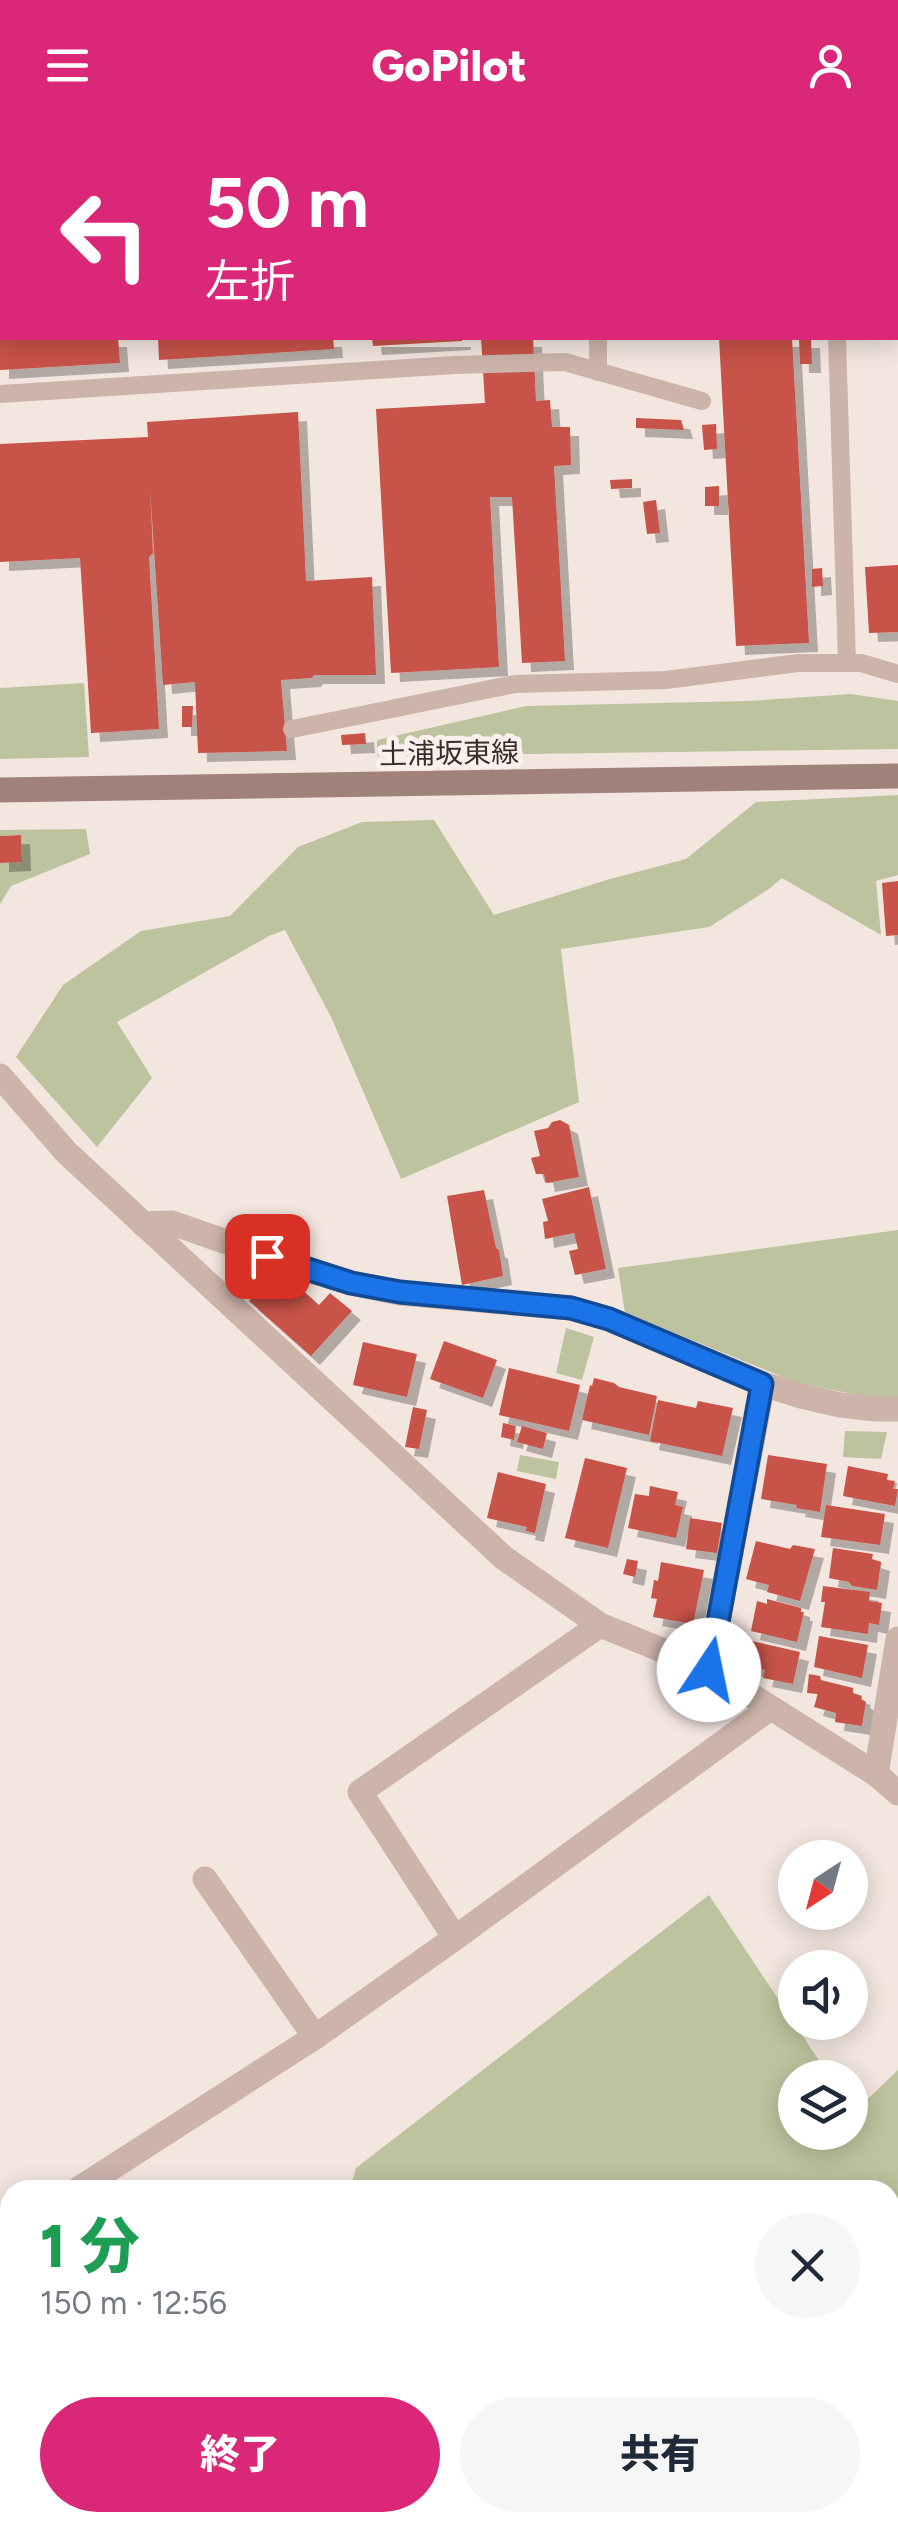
<!DOCTYPE html>
<html lang="ja">
<head>
<meta charset="utf-8">
<style>
	body { margin:0; font-family:Figtree,"Noto Sans JP",sans-serif; background:#f6f6f7; color:#1f2937; height:100vh; display:flex; flex-direction:column; font-size:38px; white-space:nowrap }
	* { box-sizing:border-box; margin:0 }
	p { font-size:32px; color:#747a83 }
	.icon { flex:none; width:55px; height:55px; fill:none; stroke:currentColor; stroke-width:2; stroke-linecap:round; stroke-linejoin:round }
	.map { position:relative; flex:1; overflow:hidden }
	.drawer { position:absolute; left:0px; top:2050px; width:900px; height:352px; display:flex; flex-direction:column; background:#fff; border-radius:30px 30px 0 0; box-shadow:0 5px 25px #0003 }
	.drawer>* { flex:none }
	.guide { position:absolute; left:0px; top:0px; width:900px; height:210px; box-shadow:0 5px 25px #0003; background:#db2777; color:#fff; overflow:hidden }
	.needle { width:65px; rotate:216deg }
	.fabs { position:absolute; left:778px; top:1710px; display:grid; gap:20px }
	.fabs a { display:grid; place-items:center; width:90px; height:90px; border-radius:50%; background:#fff; box-shadow:0 5px 25px #0003; font-size:50px }
	.pin { position:absolute; display:grid; place-items:center; width:85px; height:85px; color:#fff; margin:-42px; border-radius:20px; box-shadow:0 5px 15px #0006 }
	.me { position:absolute; width:110px; margin:-55px; rotate:11deg; stroke-linejoin:round; filter:drop-shadow(0 0 8px #0008) }
	.turn { display:flex; align-items:center; gap:35px; height:210px; padding:0 40px; font-size:45px }
	.turn .icon { width:130px; height:130px; stroke-width:2.5 }
	.turn b { display:block; font-size:70px; line-height:85px }
	.round { display:grid; place-items:center; flex:none; width:105px; height:105px; border-radius:52px; background:#f6f6f7 }
	.head { display:flex; align-items:center; justify-content:space-between; height:170px; padding:0 40px }
	h1 { font-size:60px; font-weight:800; line-height:75px; color:#1e9e55 }
	.primary-button { display:flex; gap:20px; margin-top:auto; padding:20px 40px }
	.primary-button a { flex:1; height:115px; border-radius:60px; background:#db2777; color:#fff; font-size:40px; font-weight:800; line-height:115px; text-align:center }
	.primary-button a+a { background:#f6f6f7; color:#1f2937 }
	header { display:flex; justify-content:space-between; align-items:center; height:130px; padding:0 40px; background:#db2777; color:#fff; font-size:45px; font-weight:800 }
	.map>svg:first-child { display:block }
	.green { fill:#bdc39e }
	.building { fill:#c75249; filter:url(#shadow) }
	.lines { fill:none; stroke-linecap:round; stroke-linejoin:round }
	.path { stroke:#b89d94; stroke-width:6; stroke-dasharray:5 5; stroke-linecap:butt }
	.service { stroke:#ccb4aa; stroke-width:18 }
	.minor { stroke:#ccb4aa; stroke-width:25 }
	.secondary { stroke:#a0827b; stroke-width:25 }
	.route-casing { stroke:#114b97; stroke-width:25 }
	.route { stroke:#1a73e8; stroke-width:18 }
	.labels { text-anchor:middle; stroke-width:10; stroke-linejoin:round; paint-order:stroke }
	.street-label { font-size:28px; fill:#392c2a; stroke:#faf1ec }
</style>
</head>
<body>
<header><svg class="icon" aria-label="menu" viewBox="0 0 24 24"><path d="M4 6h16M4 12h16M4 18h16"/></svg>GoPilot<svg class="icon" aria-label="person" viewBox="0 0 24 24"><circle cx="12" cy="8" r="4"/><path d="M4 21q1-7 8-7t8 7"/></svg></header>
<div class="map">
<svg width="898" height="2402" viewBox="0 0 898 2402">
	<defs>
		<filter id="shadow"><feDropShadow dx="9" dy="9" stdDeviation="0" flood-color="#0004"/></filter>
	</defs>
	<rect width="100%" height="100%" fill="#f3e6df"/>
	<g class="green">
		<polygon points="84,553 89,627 0,629 0,558"/>
		<polygon points="851,564 898,571 898,619 377,626 377,610 526,576 748,571"/>
		<polygon points="898,665 898,745 876,751 881,805 782,748 769,759 709,797 561,819 579,972 401,1049 331,887 285,800 269,806 117,892 152,948 97,1017 16,927 63,855 141,801 230,786 298,717 362,692 434,690 494,785 610,749 686,729 756,672"/>
		<polygon points="86,699 90,724 11,756 0,774 0,733 22,731 21,705 0,706 0,700"/>
		<polygon points="898,1100 898,1269 887,1271 798,1253 625,1183 618,1138"/>
		<polygon points="566,1198 594,1207 582,1250 556,1243"/>
		<polygon points="845,1301 887,1302 881,1329 843,1327"/>
		<polygon points="520,1325 559,1332 556,1349 517,1341"/>
		<polygon points="709,1765 830,1947 795,1948 795,2002 850,2002 850,1978 854,1982 898,1940 898,2270 890,2275 890,2060 350,2060 356,2038"/>
		<polygon points="230,2393 710,2393 696,2402 235,2402"/>
	</g>
	<g class="building">
		<polygon points="0,208 118,208 120,233 0,240"/>
		<polygon points="158,208 333,208 334,219 159,230"/>
		<polygon points="372,208 462,208 462,211 373,216"/>
		<polygon points="481,208 533,208 536,271 550,270 552,297 570,297 571,335 554,336 565,531 522,533 512,367 490,367 499,537 391,543 376,279 485,273"/>
		<polygon points="719,208 792,208 809,513 736,516"/>
		<polygon points="799,209 811,209 812,234 800,234"/>
		<polygon points="298,282 306,451 372,447 376,545 314,545 312,548 281,550 287,621 198,623 195,552 163,555 150,358 153,423 149,427 159,599 91,603 80,428 0,432 0,314 148,307 147,292"/>
		<polygon points="636,288 681,290 684,300 636,298"/>
		<polygon points="716,294 717,319 704,320 702,295"/>
		<polygon points="632,349 632,358 611,359 610,350"/>
		<polygon points="719,356 719,376 705,376 705,357"/>
		<polygon points="656,370 660,403 647,404 643,372"/>
		<polygon points="898,435 898,502 869,503 865,437"/>
		<polygon points="822,438 823,456 812,457 812,439"/>
		<polygon points="182,576 193,576 192,597 182,597"/>
		<polygon points="365,603 366,614 342,615 341,605"/>
		<polygon points="21,705 22,732 0,733 0,706"/>
		<polygon points="898,751 898,805 886,806 882,753"/>
		<polygon points="560,990 569,995 579,1047 546,1053 544,1044 536,1044 531,1028 540,1026 534,1001 548,998 552,992"/>
		<polygon points="589,1057 606,1139 575,1145 569,1121 578,1119 574,1103 545,1109 543,1092 548,1091 542,1069"/>
		<polygon points="484,1060 496,1118 499,1120 503,1146 462,1155 447,1066"/>
		<polygon points="287,1146 319,1175 330,1163 352,1181 311,1226 249,1171 264,1155 272,1163"/>
		<polygon points="444,1211 497,1230 483,1268 430,1249"/>
		<polygon points="363,1212 417,1224 407,1267 353,1255"/>
		<polygon points="509,1238 580,1255 569,1301 499,1285"/>
		<polygon points="594,1248 614,1253 619,1257 657,1266 649,1305 582,1290 590,1255 592,1256"/>
		<polygon points="658,1270 696,1278 698,1271 733,1278 722,1326 650,1311"/>
		<polygon points="413,1277 427,1280 419,1319 405,1317"/>
		<polygon points="503,1293 516,1296 514,1310 501,1307"/>
		<polygon points="522,1296 547,1303 543,1319 517,1312"/>
		<polygon points="768,1325 827,1334 820,1382 796,1378 797,1375 761,1369"/>
		<polygon points="585,1328 627,1338 608,1418 565,1408"/>
		<polygon points="848,1336 888,1344 887,1350 895,1351 893,1359 898,1359 895,1376 843,1366"/>
		<polygon points="498,1342 546,1354 535,1403 526,1401 527,1397 487,1388"/>
		<polygon points="650,1356 678,1362 675,1375 683,1377 676,1408 628,1398 635,1364 649,1366"/>
		<polygon points="826,1375 885,1384 880,1415 821,1407"/>
		<polygon points="690,1388 722,1393 717,1423 686,1419"/>
		<polygon points="756,1411 790,1419 793,1415 815,1419 800,1471 767,1462 769,1455 746,1449"/>
		<polygon points="833,1418 873,1424 872,1429 881,1432 877,1460 852,1456 849,1452 829,1448"/>
		<polygon points="627,1429 638,1431 635,1447 623,1444"/>
		<polygon points="661,1432 704,1440 693,1494 653,1487 657,1469 651,1468 654,1450 658,1451"/>
		<polygon points="823,1456 870,1462 869,1471 882,1473 879,1495 869,1493 868,1504 821,1497 825,1472 821,1472"/>
		<polygon points="767,1469 801,1478 801,1482 804,1482 797,1512 751,1501 757,1471 767,1474"/>
		<polygon points="819,1506 868,1515 862,1548 814,1537"/>
		<polygon points="752,1511 800,1522 793,1554 763,1548 765,1540 746,1536"/>
		<polygon points="809,1544 820,1546 821,1550 853,1558 853,1563 862,1566 861,1569 866,1572 862,1596 835,1592 836,1583 814,1577 818,1564 807,1563"/>
	</g>
	<g class="lines">
		<polyline class="path" points="0,2341 6,2402"/>
		<g class="service">
			<polyline points="830,0 830,2"/>
			<polyline points="598,208 598,242"/>
			<polyline points="837,208 847,533"/>
			<polyline points="0,264 455,235 565,232 702,271"/>
			<polyline points="292,599 515,554 666,550 798,533 861,533 898,544"/>
		</g>
		<g class="minor">
			<polyline points="0,946 66,1022 504,1428 600,1495 709,1539 876,1644 898,1663"/>
			<polyline points="143,1094 172,1093 298,1137 351,1153 400,1163 571,1178 609,1189 763,1254 801,1266 840,1275 876,1279 898,1279"/>
			<polyline points="709,1539 763,1254"/>
			<polyline points="876,1644 898,1509"/>
			<polyline points="205,1749 315,1907"/>
			<polyline points="455,1808 360,1662 600,1495"/>
			<polyline points="77,2060 315,1907 455,1808 769,1579"/>
			<polyline points="0,2110 10,2103"/>
		</g>
		<polyline class="secondary" points="0,660 898,646"/>
	</g>
	<g class="lines">
		<g class="route-casing">
			<polyline id="route" points="267,1126 351,1153 400,1162 571,1178 609,1189 762,1254 709,1540"/>
		</g>
		<use href="#route" class="route"/>
	</g>
	<g class="labels">
		<g class="street-label">
			<text transform="translate(449 623) rotate(-1)" y="10">土浦坂東線</text>
		</g>
	</g>
</svg>
<div class="fabs">
<a><svg class="needle" viewBox="-14 -14 28 28"><path d="M0-13l5 13h-10z" fill="#e53935"/><path d="M0 13l5-13h-10z" fill="#747a83"/></svg></a>
<a><svg class="icon" aria-label="sound" viewBox="0 0 24 24"><path d="M4 9h4l5-4v14l-5-4H4zM17 9q2 3 0 6"/></svg></a>
<a><svg class="icon" aria-label="layers" viewBox="0 0 24 24"><path d="M12 4l9 5-9 5-9-5zM3 14l9 5 9-5"/></svg></a>
</div>
<div class="pin" style="left:267px;top:1126px;background:#d93025"><svg class="icon" aria-label="arrive" viewBox="0 0 24 24"><path d="M6 21V4h12l-3 4 3 4H6"/></svg></div>
<svg class="me" style="left:709px;top:1540px" viewBox="-20 -20 40 40"><circle r="19" fill="#fff"/><path d="M0-13L10 11 0 6-10 11z" fill="#1a73e8"/></svg>
<div class="guide">
<div class="turn"><svg class="icon" aria-label="left" viewBox="0 0 24 24"><path d="M17 20v-9H6M10 6l-5 5 5 5"/></svg><div><b>50 m</b>左折</div></div>
</div>
<section class="drawer">
<div class="head"><div><h1>1 分</h1><p>150 m · 12:56</p></div><a class="round"><svg class="icon" aria-label="close" viewBox="0 0 24 24"><path d="M6 6l12 12M18 6L6 18"/></svg></a></div>
<div class="primary-button"><a>終了</a><a>共有</a></div>
</section>
</div>
</body>
</html>
